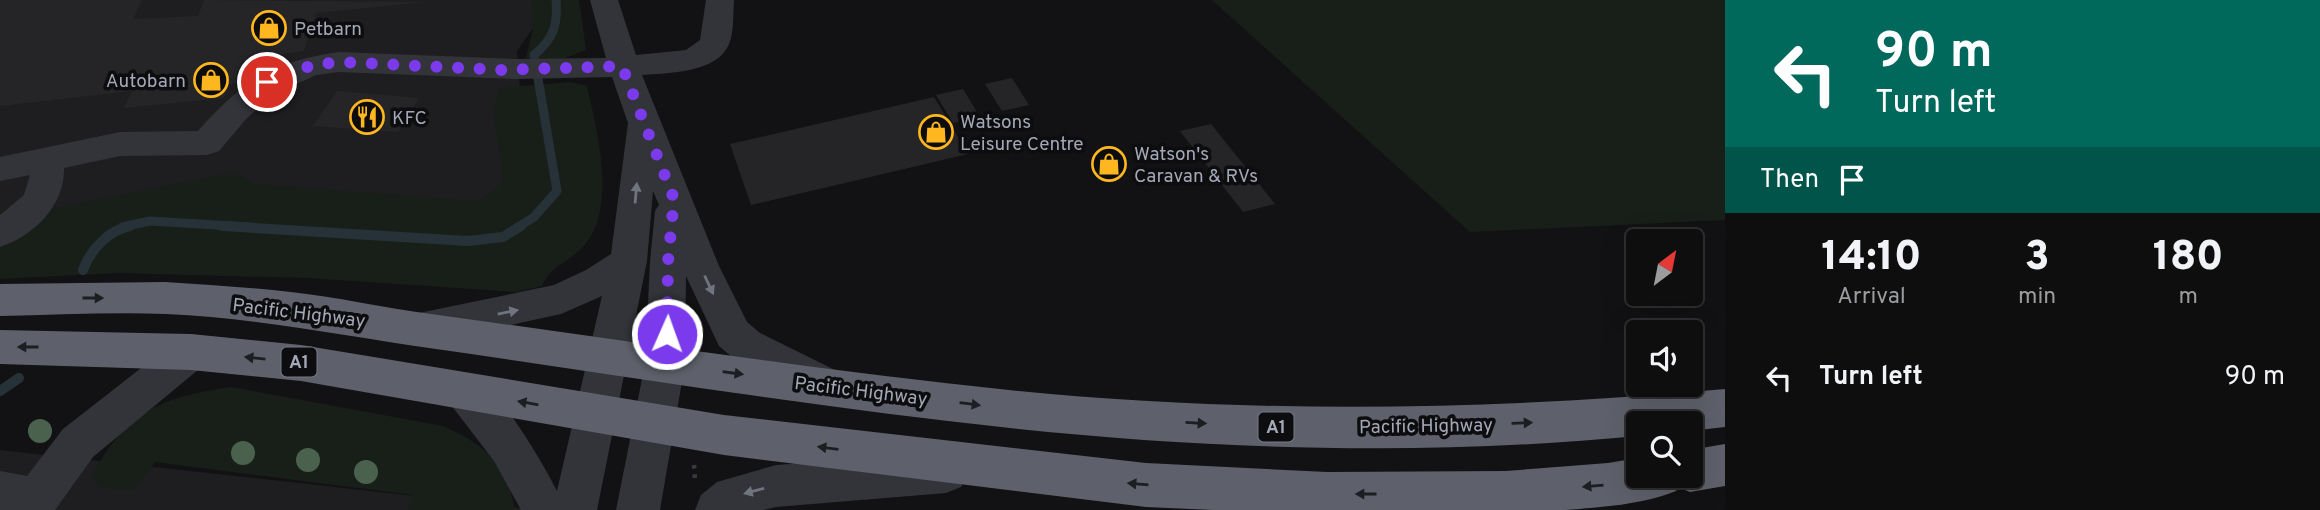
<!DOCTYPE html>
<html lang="en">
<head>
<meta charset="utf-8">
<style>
	body { margin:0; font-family:Overpass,sans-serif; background:#171718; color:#f1f3f6; height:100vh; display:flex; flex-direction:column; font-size:26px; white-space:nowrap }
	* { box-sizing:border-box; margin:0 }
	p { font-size:23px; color:#9b9c9e }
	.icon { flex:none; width:38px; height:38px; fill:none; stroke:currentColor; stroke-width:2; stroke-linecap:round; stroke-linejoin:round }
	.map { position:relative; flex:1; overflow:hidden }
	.panel { display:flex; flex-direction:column; background:#0e0e0f; width:595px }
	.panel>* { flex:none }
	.top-card { background:#00695c; color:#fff; overflow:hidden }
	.needle { width:46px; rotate:32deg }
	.controls { position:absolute; left:1626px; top:229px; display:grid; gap:14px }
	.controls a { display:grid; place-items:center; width:77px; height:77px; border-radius:7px; background:#0e0e0f; box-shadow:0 7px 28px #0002,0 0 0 2px #2e2e2f; font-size:35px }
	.pin { position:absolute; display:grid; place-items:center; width:60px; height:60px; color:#fff; margin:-30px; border:4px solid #fff; border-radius:50%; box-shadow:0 2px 7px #0007 }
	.me { position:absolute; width:77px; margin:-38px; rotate:2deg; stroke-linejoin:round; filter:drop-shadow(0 0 5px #0008) }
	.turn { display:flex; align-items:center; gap:24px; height:147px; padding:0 35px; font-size:32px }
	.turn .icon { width:91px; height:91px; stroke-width:2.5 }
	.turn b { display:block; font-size:49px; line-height:60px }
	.then { display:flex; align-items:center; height:66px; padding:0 35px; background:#0003; gap:14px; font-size:26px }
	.eta { display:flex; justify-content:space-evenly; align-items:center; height:119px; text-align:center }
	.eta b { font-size:42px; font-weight:800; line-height:49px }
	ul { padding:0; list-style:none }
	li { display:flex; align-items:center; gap:21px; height:91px; padding:0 35px }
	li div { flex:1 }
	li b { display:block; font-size:26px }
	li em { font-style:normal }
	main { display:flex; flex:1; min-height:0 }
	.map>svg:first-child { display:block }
	.built { fill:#1e1e21 }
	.green { fill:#181f19 }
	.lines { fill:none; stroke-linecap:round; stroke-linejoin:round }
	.stream-far1 { stroke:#273138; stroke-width:9 }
	.stream { stroke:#273138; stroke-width:10 }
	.building { fill:#252528 }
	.path { stroke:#393b40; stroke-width:4.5; stroke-dasharray:3.5 6; stroke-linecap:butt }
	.minor { fill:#333439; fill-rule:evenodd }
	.highway { fill:#5e616b; fill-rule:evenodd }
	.tree { fill:#4a624d }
	.oneway { fill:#70747e }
	.oneway2 { fill:#1d1e21 }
	.route { stroke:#7c3aed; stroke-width:12; stroke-dasharray:0 21.6 }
	.labels { text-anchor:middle; stroke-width:7; stroke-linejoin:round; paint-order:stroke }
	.shield { fill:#0d0d0f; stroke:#757a84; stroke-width:2 }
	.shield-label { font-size:18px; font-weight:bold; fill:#a2a8b6 }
	.poi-label { font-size:19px; fill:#a2a8b6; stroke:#0d0d0f; text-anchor:start }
	.street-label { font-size:19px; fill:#a2a8b6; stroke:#0d0d0f }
</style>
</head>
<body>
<main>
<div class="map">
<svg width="1725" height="510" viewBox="0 0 1725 510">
	<rect width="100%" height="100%" fill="#121214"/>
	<g class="built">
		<polygon points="0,0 535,0 533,28 517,51 521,102 510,210 0,229"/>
		<polygon points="0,450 515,507 526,510 0,510"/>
	</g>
	<g class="green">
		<polygon points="531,0 579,0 586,50 560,60 526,58 533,28"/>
		<polygon points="1212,0 1725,0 1725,220 1470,232"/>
		<path d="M571 82 587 86C597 131 619 211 581 249 566 264 551 265 542 286L516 292 308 278 118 273 0 279V247L46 210 235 172 254 184 478 201 501 184 502 168 493 109 500 88Z"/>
		<path d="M231 387 443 426C485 445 506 462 515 510H408L413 495 155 462 135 490 104 488 95 483 92 474C131 409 160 398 231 387Z"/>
	</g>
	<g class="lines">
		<g class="stream-far1">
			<polyline points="122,227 150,221 250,227"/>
			<path d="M518 227 534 217 557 191 534 55C554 38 558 25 556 0"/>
		</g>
		<g class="stream">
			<polyline points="222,226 468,241 503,237 521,226"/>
			<path d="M83 270C90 250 109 230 130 226"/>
			<polyline points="0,391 19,378"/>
		</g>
	</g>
	<g class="building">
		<polygon points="0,0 142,0 133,19 198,16 204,0 426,2 316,13 304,51 283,54 279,64 265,65 262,73 247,74 245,83 229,84 224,98 124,108 132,91 0,106"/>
		<polygon points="1012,78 1029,105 1002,111 985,84"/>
		<polygon points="963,89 980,117 953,123 936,95"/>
		<polygon points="337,91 419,98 398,132 313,126"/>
		<polygon points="934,97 968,154 751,205 730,144"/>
		<polygon points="1211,124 1275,204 1243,212 1180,131"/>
	</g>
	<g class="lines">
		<polyline class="path" points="694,465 695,482"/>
		<g class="minor">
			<path d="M590 0H618L636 55 686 50 700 40 706 0H734C733 14 734 32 729 44 718 73 667 73 642 75L719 266 747 322 760 333 839 372 845 384 839 396 825 402 732 357 719 346 686 276 685 364 660 510H616L645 364 650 262 655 211 659 205 653 191 647 261 597 510H521L494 461 451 405 445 392 451 379C456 378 463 374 467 375 494 377 545 467 557 491L602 296 561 314 419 345 405 340 399 329 405 318 419 313 554 285 586 270 611 254 628 123 612 77 515 79 339 72 316 75 275 94 247 118 219 151 207 155 120 156 64 168C65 205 34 236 0 247V215L24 195 30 175 0 181V157L120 132 198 131C241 82 274 61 339 52L515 59 606 58Z"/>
			<polygon points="191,335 205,340 211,352 205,364 93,457 55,510 0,510 0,471 27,476 63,429 177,340"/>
			<polygon points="946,453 961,459 968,473 961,487 946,493 776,507 763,510 695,510 701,495 717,482 776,465"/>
		</g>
		<g class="highway">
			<path d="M165 282C207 285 249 287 291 292 338 297 384 308 431 314 623 340 816 370 1009 390 1248 414 1486 411 1725 389V427L1690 431V424H1638V436C1430 456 1218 450 1010 428 818 408 627 376 436 349 346 336 257 318 166 314 111 312 55 315 0 316V284Z"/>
			<path d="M0 330 191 334 301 345 724 415 1146 463 1327 472 1506 471 1608 463 1638 458V476H1690V450L1725 444V486L1690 492 1678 487 1676 491C1641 505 1602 507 1565 510H1214L1146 507 724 455 301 381 191 370 0 364Z"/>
		</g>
	</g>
	<g class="tree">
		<circle cx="40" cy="431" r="12"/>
		<circle cx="243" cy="453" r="12"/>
		<circle cx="308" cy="460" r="12"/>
		<circle cx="366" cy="472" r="12"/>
	</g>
	<defs><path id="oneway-solid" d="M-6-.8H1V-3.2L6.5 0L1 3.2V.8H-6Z" transform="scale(1.75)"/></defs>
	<g class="oneway">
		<use href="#oneway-solid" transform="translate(636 193) rotate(-85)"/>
		<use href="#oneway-solid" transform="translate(709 285) rotate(65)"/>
		<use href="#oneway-solid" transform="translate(508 312) rotate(-11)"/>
		<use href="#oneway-solid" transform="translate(754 491) rotate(165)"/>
	</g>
	<g class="oneway2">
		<use href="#oneway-solid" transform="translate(93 298)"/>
		<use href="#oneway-solid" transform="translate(28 347) rotate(-180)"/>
		<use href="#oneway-solid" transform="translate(255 358) rotate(-174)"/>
		<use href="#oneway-solid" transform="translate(733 373) rotate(8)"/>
		<use href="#oneway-solid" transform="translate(528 403) rotate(-170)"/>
		<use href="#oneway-solid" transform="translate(970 404) rotate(7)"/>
		<use href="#oneway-solid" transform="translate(1196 423) rotate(3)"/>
		<use href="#oneway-solid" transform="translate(1522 423) rotate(-2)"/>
		<use href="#oneway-solid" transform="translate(828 448) rotate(-173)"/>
		<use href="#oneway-solid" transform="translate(1138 484) rotate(-175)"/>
		<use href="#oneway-solid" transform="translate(1593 486) rotate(175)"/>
		<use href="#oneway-solid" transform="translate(1366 494) rotate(180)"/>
	</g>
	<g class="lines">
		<path class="route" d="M267 82C291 70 313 64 340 62L503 70 622 66 674 199 668 262 667 334"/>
	</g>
	<defs>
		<g id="shop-ring" transform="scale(1.75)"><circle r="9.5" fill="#0d0d0f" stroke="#ffb71f" stroke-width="1.5"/><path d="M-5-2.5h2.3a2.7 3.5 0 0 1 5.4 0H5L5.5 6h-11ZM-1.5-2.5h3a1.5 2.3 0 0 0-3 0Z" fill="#ffb71f"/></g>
		<g id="restaurant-ring" transform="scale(1.75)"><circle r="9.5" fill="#0d0d0f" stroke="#ffb71f" stroke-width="1.5"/><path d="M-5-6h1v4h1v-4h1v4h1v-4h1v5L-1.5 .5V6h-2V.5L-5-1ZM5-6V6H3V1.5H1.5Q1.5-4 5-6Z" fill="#ffb71f"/></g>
	</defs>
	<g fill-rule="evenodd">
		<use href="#shop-ring" x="269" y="28"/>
		<use href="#shop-ring" x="211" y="80"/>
		<use href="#restaurant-ring" x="367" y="117"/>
		<use href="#shop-ring" x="936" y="132"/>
		<use href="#shop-ring" x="1109" y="164"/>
	</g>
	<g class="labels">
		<g class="shield">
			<rect x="281.5" y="347.5" width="35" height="29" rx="5"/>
			<rect x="1258.5" y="412.5" width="35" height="29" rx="5"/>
		</g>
		<g class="shield-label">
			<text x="299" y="368">A1</text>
			<text x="1276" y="433">A1</text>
		</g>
		<g class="poi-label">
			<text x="294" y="35">Petbarn</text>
			<text x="186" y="87" text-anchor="end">Autobarn</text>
			<text x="392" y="124">KFC</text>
			<text x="960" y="128">Watsons<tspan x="960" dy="22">Leisure Centre</tspan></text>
			<text x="1134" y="160">Watson's<tspan x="1134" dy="22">Caravan &amp; RVs</tspan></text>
		</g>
		<g class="street-label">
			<text transform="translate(299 312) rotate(7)" y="7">Pacific Highway</text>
			<text transform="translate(861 390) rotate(7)" y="7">Pacific Highway</text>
			<text transform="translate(1426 425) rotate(-1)" y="7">Pacific Highway</text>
		</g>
	</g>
</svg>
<div class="controls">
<a><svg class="needle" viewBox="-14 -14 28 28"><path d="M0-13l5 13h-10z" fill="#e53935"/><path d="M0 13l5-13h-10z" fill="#9b9c9e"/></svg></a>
<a><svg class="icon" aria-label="sound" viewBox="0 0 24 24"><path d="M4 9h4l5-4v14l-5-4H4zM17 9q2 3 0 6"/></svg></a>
<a><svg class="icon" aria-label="search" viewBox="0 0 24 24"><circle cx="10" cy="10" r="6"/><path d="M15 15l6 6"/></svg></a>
</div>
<div class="pin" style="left:267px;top:82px;background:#d93025"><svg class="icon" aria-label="arrive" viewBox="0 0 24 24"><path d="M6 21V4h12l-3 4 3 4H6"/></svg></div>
<svg class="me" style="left:667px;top:334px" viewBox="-20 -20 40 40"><circle r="17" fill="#7c3aed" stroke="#fff" stroke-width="3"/><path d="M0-11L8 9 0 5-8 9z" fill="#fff"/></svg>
</div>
<section class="panel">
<div class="top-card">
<div class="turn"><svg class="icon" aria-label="left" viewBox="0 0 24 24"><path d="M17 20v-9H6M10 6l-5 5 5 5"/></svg><div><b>90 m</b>Turn left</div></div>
<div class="then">Then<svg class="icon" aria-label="arrive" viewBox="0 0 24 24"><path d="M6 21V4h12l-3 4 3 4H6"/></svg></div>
</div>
<div class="eta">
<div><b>14:10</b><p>Arrival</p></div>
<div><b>3</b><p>min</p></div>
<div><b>180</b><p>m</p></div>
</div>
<ul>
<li><svg class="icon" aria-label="left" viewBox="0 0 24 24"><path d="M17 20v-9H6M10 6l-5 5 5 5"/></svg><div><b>Turn left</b></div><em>90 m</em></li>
</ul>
</section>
</main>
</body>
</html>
